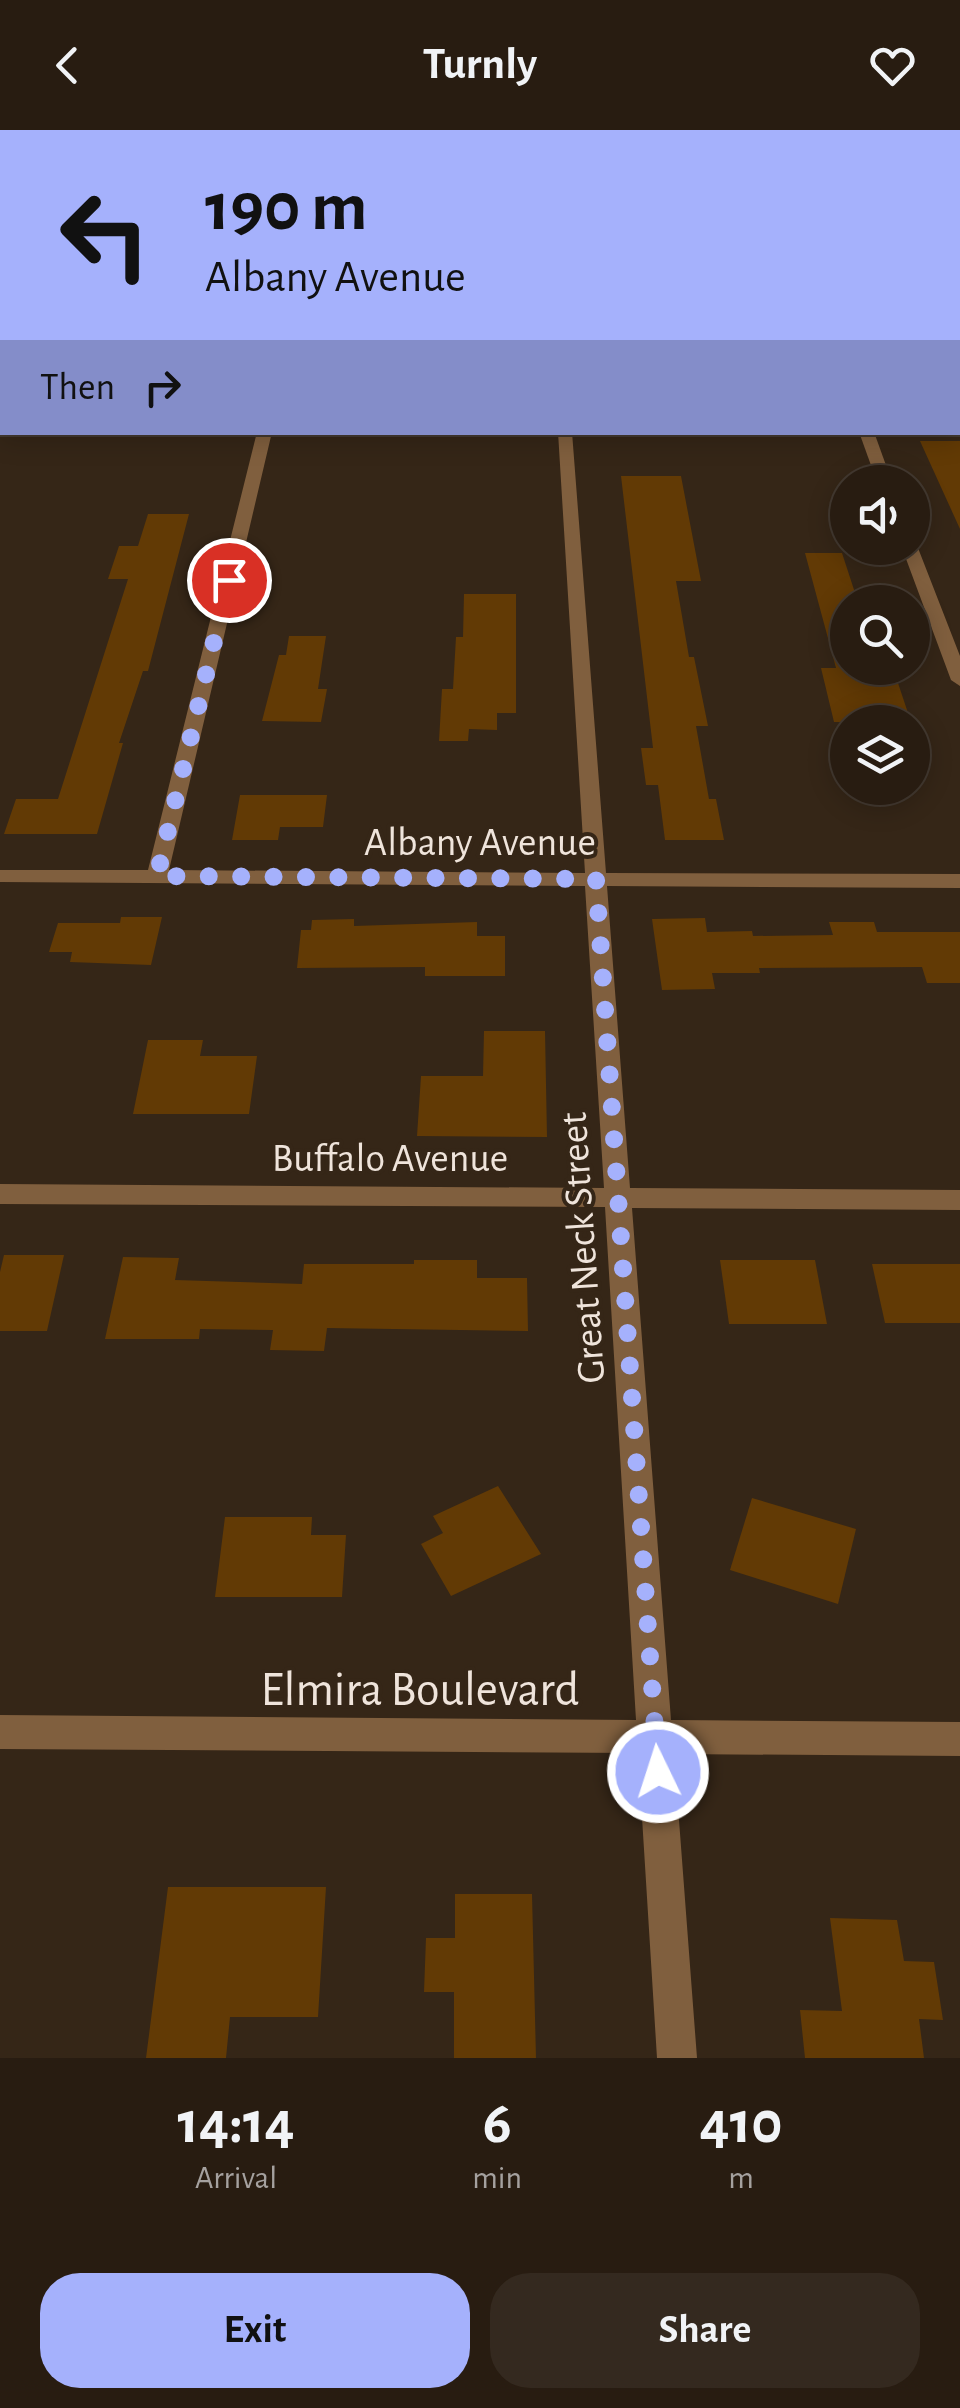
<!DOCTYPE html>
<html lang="en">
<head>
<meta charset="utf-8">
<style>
	body { margin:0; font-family:"Alegreya Sans",sans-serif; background:#34291f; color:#f1f3f6; height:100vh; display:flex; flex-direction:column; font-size:38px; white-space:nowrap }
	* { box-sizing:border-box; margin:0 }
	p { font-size:32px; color:#a5a19f }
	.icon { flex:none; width:55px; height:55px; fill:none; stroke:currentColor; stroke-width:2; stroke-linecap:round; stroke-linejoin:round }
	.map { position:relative; height:1928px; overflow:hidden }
	.sheet { display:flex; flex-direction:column; background:#281c11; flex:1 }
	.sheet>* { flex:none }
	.banner { position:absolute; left:0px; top:0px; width:960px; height:305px; box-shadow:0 5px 25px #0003,0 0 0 2px #443a31; background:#a5b1fc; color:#111; overflow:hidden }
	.tools { position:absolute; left:830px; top:335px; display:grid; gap:20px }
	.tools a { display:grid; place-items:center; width:100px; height:100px; border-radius:50%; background:#281c11; box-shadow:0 5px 25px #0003,0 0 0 2px #443a31; font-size:50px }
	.pin { position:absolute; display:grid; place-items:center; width:85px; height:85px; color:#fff; margin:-42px; border:5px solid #fff; border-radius:50%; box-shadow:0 2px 10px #0007 }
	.me { position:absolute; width:110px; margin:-55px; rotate:356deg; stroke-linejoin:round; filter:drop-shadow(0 0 8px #0008) }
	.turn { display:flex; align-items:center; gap:35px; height:210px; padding:0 40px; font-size:45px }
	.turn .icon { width:130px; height:130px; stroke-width:2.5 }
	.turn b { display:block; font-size:70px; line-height:85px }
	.then { display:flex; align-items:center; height:95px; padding:0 40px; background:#0003; gap:20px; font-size:38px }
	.eta { display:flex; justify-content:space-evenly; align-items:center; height:170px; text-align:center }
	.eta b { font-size:60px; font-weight:700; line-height:70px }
	.button { display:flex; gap:20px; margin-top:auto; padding:20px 40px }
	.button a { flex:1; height:115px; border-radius:40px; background:#a5b1fc; color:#111; font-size:40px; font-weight:700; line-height:115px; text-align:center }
	.button a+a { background:#34291f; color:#f1f3f6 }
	header { display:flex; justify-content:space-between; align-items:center; height:130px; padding:0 40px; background:#281c11; font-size:45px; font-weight:700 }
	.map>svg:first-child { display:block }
	.building { fill:#623a05 }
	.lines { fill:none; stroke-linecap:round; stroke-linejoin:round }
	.minor { fill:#805f3e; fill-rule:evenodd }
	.route { stroke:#a5b1fc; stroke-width:18; stroke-dasharray:0 32.4 }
	.labels { text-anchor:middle; stroke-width:8; stroke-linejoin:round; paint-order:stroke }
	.street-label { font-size:40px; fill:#efe4db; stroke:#352617 }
	.near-street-label { font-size:48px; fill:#efe4db; stroke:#352617 }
</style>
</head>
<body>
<header><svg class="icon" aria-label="back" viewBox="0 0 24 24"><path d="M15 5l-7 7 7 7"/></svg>Turnly<svg class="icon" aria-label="heart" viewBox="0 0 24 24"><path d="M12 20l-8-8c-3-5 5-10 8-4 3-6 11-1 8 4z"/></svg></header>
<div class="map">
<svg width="960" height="1928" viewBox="0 0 960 1928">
	<rect width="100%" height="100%" fill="#352617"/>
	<g class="building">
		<polygon points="920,311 960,311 960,399"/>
		<polygon points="621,346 681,346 701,451 676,451 689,527 694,527 708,596 696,596 709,669 716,669 724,710 665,710 658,655 646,655 641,618 653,618"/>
		<polygon points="148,384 189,384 148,541 143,541 119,613 123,613 97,704 4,704 16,669 58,669 128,449 108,449 119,416 138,416"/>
		<polygon points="805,423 842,423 858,472 848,472 848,538 893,538 911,592 834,592 821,538 836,538"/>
		<polygon points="464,464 516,464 516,583 497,583 497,600 469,599 468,611 439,611 442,559 453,559 456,507 463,507"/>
		<polygon points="289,506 326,506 318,559 327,559 321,592 262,591 279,525 286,525"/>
		<polygon points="240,665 327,665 323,697 280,697 278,710 232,710"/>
		<polygon points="121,787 162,787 151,835 70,832 72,822 49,822 58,793 120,793"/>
		<polygon points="705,788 707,802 752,801 753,806 833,805 829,792 874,792 877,802 960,802 960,853 927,853 922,837 759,838 760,843 712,843 715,859 662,860 652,789"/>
		<polygon points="354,789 354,796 477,792 477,806 505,806 505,846 425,846 425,837 297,838 301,800 311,800 312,790"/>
		<polygon points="484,901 545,901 547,1007 417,1006 421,946 483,946"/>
		<polygon points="148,910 203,910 200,926 257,926 249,984 133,984"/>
		<polygon points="4,1125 64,1125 47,1201 0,1201 0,1142"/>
		<polygon points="123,1127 179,1128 175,1150 302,1154 304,1134 414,1134 414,1130 477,1130 477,1148 527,1148 528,1201 327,1198 324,1221 270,1220 273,1200 200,1199 199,1209 105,1209"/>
		<polygon points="720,1130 815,1130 827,1194 729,1194"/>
		<polygon points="872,1134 960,1134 960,1193 885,1193"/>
		<polygon points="498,1356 541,1424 451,1466 421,1414 443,1403 433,1386"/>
		<polygon points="752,1368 856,1399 838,1474 730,1440"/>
		<polygon points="225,1387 312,1387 311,1405 346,1405 342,1467 215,1467"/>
		<polygon points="168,1757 326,1757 318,1887 230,1887 226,1928 146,1928"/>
		<polygon points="455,1764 532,1764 536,1928 454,1928 454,1862 424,1862 426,1808 455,1808"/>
		<polygon points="830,1788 897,1790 904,1831 934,1832 943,1890 919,1889 924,1928 805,1928 800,1880 842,1881"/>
	</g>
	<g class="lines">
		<g class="minor">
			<polygon points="652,0 662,0 663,2 653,2"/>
			<polygon points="858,0 868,0 869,2 859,2"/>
			<rect x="0" y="6" width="2" height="6"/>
			<polygon points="958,8 960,8 960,15 958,14"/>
			<rect x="958" y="73" width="2" height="6"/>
			<rect x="958" y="180" width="2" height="8"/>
			<polygon points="257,302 272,302 169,740 585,743 558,302 572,302 606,743 960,744 960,758 607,756 630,1058 960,1060 960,1080 632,1078 671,1590 960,1592 960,1626 674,1624 697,1928 657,1928 638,1623 0,1619 0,1585 636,1590 605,1077 0,1074 0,1054 604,1058 585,756 0,752 0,740 148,740"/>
			<polygon points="859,302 874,302 892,352 877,352"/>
			<polygon points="912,414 918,418 960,526 960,556 951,550 902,418 912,418"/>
		</g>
	</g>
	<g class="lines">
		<polyline class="route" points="229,450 157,746 596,749 658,1642"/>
	</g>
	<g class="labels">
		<g class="street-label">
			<text x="480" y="725">Albany Avenue</text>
			<text x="390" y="1041">Buffalo Avenue</text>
			<text transform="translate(581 1118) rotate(-94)" y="14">Great Neck Street</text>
		</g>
		<g class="near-street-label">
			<text x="420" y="1575">Elmira Boulevard</text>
		</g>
	</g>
</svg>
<div class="tools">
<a><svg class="icon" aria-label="sound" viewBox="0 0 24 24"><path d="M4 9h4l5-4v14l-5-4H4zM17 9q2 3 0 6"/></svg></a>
<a><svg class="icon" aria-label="search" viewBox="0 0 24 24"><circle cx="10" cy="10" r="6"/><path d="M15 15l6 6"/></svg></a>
<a><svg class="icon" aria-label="layers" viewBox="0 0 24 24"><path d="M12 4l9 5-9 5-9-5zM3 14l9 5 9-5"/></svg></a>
</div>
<div class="pin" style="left:229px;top:450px;background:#d93025"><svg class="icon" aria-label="arrive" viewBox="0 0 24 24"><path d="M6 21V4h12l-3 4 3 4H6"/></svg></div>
<svg class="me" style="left:658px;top:1642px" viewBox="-20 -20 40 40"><circle r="17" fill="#a5b1fc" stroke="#fff" stroke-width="3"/><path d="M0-11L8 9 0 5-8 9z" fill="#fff"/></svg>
<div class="banner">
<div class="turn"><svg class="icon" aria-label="left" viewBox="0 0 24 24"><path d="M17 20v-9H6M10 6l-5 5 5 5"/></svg><div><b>190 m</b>Albany Avenue</div></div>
<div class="then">Then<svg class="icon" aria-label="right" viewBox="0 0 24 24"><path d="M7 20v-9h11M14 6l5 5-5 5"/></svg></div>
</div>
</div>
<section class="sheet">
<div class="eta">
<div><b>14:14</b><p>Arrival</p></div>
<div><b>6</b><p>min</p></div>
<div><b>410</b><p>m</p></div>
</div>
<div class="button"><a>Exit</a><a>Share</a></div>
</section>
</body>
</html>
